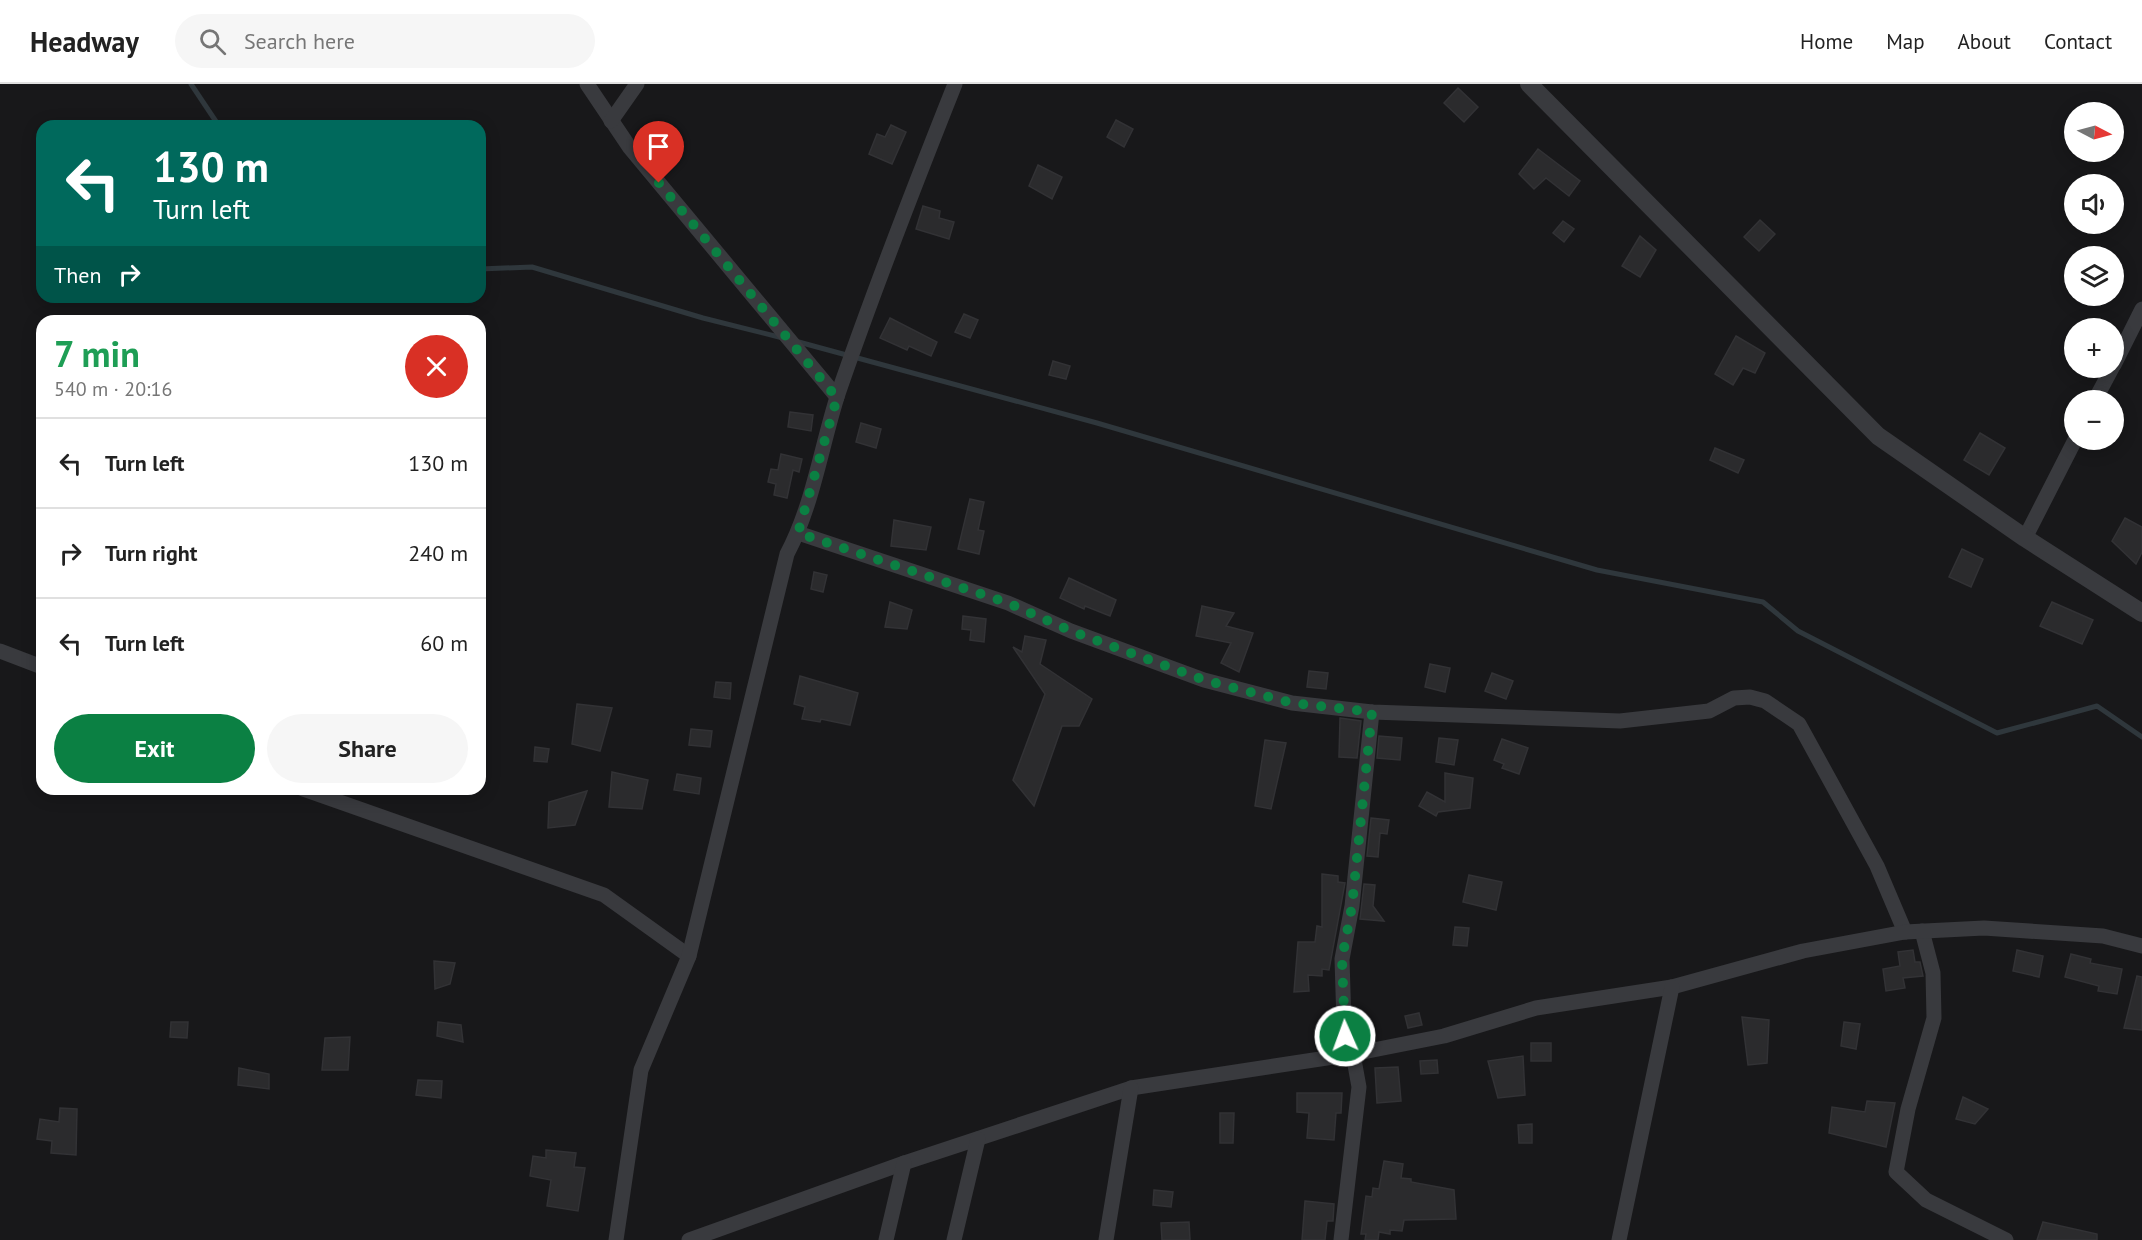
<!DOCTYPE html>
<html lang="en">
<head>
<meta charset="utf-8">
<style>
	body { margin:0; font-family:"PT Sans",sans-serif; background:#f6f6f6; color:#222; height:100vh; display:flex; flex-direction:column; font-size:22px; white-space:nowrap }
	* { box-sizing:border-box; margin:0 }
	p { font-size:20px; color:#767676 }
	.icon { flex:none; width:33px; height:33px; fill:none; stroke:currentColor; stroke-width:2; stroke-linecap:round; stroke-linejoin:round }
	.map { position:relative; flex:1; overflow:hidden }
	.panel { position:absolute; left:36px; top:231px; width:450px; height:480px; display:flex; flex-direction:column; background:#fff; border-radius:18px; box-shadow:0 3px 15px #0003 }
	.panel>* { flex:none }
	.top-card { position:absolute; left:36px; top:36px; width:450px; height:183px; border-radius:18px; box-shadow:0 3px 15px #0003; background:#00695c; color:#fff; overflow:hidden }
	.needle { width:39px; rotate:96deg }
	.tools { position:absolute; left:2064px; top:18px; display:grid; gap:12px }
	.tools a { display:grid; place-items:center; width:60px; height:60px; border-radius:50%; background:#fff; box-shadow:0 3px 15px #0003; font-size:30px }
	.pin { position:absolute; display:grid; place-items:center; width:51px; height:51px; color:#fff; margin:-62px -26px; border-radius:50% 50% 50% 0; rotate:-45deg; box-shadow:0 0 6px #0007 }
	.pin .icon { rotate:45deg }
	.me { position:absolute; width:66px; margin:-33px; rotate:358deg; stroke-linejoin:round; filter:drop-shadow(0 0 4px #0008) }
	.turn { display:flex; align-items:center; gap:21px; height:126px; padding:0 18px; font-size:27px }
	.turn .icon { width:78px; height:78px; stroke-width:2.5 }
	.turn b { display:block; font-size:42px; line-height:51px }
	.then { display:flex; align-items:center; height:57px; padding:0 18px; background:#0003; gap:12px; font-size:22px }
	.round { display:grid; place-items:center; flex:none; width:63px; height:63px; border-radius:32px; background:#f6f6f6 }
	.headline { display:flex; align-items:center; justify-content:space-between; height:102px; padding:0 18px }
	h1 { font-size:36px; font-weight:700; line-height:45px; color:#1e9e55 }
	.button { display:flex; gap:12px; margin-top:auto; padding:12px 18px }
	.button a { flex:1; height:69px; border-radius:36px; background:#0b8043; color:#fff; font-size:24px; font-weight:700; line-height:69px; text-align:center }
	.button a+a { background:#f6f6f6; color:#222 }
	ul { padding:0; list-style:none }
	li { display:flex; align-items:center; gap:18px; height:90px; padding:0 18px; border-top:2px solid #e0e0e0 }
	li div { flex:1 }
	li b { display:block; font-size:22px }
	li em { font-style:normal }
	header { display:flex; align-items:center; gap:36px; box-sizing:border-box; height:84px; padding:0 30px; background:#fff; border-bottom:2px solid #e0e0e0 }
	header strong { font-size:28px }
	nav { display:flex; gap:33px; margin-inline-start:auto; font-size:21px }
	.search { width:420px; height:54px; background:#f6f6f6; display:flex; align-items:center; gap:15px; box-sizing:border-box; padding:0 21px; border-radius:33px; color:#767676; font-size:22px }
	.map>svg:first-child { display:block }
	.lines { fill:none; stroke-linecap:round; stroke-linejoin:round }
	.stream { stroke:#2f373c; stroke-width:5 }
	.building { fill:#2b2b2d; stroke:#323235; stroke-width:1.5 }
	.minor { stroke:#393a3e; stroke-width:15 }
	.tertiary { stroke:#393a3e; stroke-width:18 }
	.route { stroke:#0b8043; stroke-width:10; stroke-dasharray:0 18 }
</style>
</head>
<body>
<header>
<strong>Headway</strong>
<div class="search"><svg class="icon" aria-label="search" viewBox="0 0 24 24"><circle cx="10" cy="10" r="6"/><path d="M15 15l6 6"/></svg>Search here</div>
<nav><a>Home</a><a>Map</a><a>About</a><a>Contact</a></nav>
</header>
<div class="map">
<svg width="2142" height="1156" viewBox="0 0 2142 1156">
	<rect width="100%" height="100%" fill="#18181a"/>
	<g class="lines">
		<g class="stream">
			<polyline points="191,0 219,42"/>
			<polyline points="480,185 532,183 703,234 783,254"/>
			<polyline points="795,257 1097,339 1597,486 1763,518 1798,547 1997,649 2097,622 2142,653"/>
		</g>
	</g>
	<g class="building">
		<polygon points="1458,4 1478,23 1464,38 1444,19"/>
		<polygon points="1116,36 1133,45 1124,63 1107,53"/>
		<polygon points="891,41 906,48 892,80 869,70 877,50 885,53"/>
		<polygon points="1538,65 1580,97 1569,112 1546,94 1534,105 1519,90"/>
		<polygon points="1038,81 1062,93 1052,115 1029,102"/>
		<polygon points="923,122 940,127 939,134 954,138 949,155 916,145"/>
		<polygon points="1760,136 1775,150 1759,167 1744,153"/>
		<polygon points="1563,137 1574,145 1564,158 1553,149"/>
		<polygon points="1640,152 1656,166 1640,193 1622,182"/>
		<polygon points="964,230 978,236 970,254 955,248"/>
		<polygon points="890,234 937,258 931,272 909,262 907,266 880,254"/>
		<polygon points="1736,252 1765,269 1755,289 1743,284 1733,301 1715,290"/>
		<polygon points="1053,277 1070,282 1066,295 1049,291"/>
		<polygon points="790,328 813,331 811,347 788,343"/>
		<polygon points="861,339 881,345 876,364 856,358"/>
		<polygon points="1980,349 2005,364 1989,391 1964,376"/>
		<polygon points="1715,364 1744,376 1738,389 1710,376"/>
		<polygon points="781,370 802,375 799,388 793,386 787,414 774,411 776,400 768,398 771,385 778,386"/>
		<polygon points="970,415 984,418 978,446 984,447 979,470 958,465"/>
		<polygon points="2125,434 2142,443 2142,468 2136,480 2112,457"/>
		<polygon points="894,436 931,443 926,466 891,462"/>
		<polygon points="1962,465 1983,475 1971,503 1949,493"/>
		<polygon points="814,488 827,491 823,508 811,505"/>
		<polygon points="1069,494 1116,516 1110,532 1085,522 1084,525 1060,514"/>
		<polygon points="890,518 912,526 907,545 885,543"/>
		<polygon points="2052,518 2093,536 2082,560 2040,542"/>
		<polygon points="1202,522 1234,529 1226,542 1253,549 1239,588 1221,579 1231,559 1196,552"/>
		<polygon points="963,532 986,535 984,558 970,556 971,546 962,545"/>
		<polygon points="1025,552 1046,556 1040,580 1092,615 1079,642 1062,642 1034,722 1013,696 1045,610 1013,563 1022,568"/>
		<polygon points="1430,580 1450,584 1445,608 1425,603"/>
		<polygon points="1309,587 1328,589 1326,605 1307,603"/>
		<polygon points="1492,589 1513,597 1506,615 1485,607"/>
		<polygon points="800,592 858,609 850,641 821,635 820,638 802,635 805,623 794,620"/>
		<polygon points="716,598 731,599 730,615 714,613"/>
		<polygon points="577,620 612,624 600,667 572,660"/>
		<polygon points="1340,634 1361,637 1357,674 1339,673"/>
		<polygon points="691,645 712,647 710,663 689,661"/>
		<polygon points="1379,652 1402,654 1400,676 1377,674"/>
		<polygon points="1439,654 1458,656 1454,681 1436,678"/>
		<polygon points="1502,655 1528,664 1519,690 1502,684 1504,680 1494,676"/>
		<polygon points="1265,656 1286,659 1271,725 1255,722"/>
		<polygon points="535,663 549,665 547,678 534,677"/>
		<polygon points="612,688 648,696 642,725 609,723"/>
		<polygon points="1445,689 1473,694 1470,724 1438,728 1436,732 1419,722 1427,708 1445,718"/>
		<polygon points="677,690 701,694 699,710 674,706"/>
		<polygon points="587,707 575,741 548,744 549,718"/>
		<polygon points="1371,734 1389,736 1387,750 1380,749 1378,773 1367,772"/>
		<polygon points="1322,790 1338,792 1338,798 1345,799 1329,886 1322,885 1322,892 1308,891 1309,907 1294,908 1298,858 1315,858 1317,842 1322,843"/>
		<polygon points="1469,791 1502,798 1496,826 1463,818"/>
		<polygon points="1364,800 1375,801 1373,822 1384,837 1360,835"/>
		<polygon points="1455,843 1469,844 1467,862 1453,861"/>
		<polygon points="1913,866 1915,878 1920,878 1923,892 1903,894 1905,904 1886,907 1883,885 1900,882 1898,868"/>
		<polygon points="2017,866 2043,872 2039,893 2013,887"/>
		<polygon points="2071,870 2091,875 2090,879 2122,885 2117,910 2098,907 2099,902 2065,893"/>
		<polygon points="434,877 455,879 450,900 435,905"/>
		<polygon points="2137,892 2142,893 2142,946 2124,944"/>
		<polygon points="1419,929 1422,941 1408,944 1405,932"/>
		<polygon points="1742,933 1769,936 1767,979 1748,981"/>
		<polygon points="171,938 188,938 187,954 170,953"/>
		<polygon points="438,938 461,941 463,958 437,952"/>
		<polygon points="1844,938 1860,940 1856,965 1841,962"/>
		<polygon points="350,953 348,986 322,986 325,954"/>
		<rect x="1531" y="959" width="20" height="18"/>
		<polygon points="1523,972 1525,1011 1498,1014 1488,977"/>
		<polygon points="1437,976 1438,989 1421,990 1420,977"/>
		<polygon points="1398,983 1401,1017 1377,1019 1375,984"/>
		<polygon points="239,984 269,990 269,1005 238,1001"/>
		<polygon points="418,996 442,997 441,1014 416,1011"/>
		<polygon points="1297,1009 1342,1009 1341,1029 1336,1029 1334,1056 1307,1054 1309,1029 1297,1028"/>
		<polygon points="1963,1013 1988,1025 1975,1040 1956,1035"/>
		<polygon points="1867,1017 1895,1019 1886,1063 1829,1049 1832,1023 1865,1028"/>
		<polygon points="60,1024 77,1025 76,1071 51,1069 52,1057 37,1055 40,1035 59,1038"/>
		<polygon points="1220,1029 1234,1029 1233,1059 1220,1059"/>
		<polygon points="1532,1040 1532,1059 1519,1059 1518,1041"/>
		<polygon points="546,1066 576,1069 574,1083 585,1084 578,1127 547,1122 551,1096 530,1092 533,1072 546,1074"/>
		<polygon points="1384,1077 1403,1080 1401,1094 1411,1095 1411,1098 1454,1106 1456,1135 1404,1136 1402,1147 1390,1146 1390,1150 1379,1148 1378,1156 1365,1156 1366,1150 1361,1150 1366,1112 1372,1113 1373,1104 1379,1105"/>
		<polygon points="1154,1106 1173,1108 1171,1123 1153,1121"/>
		<polygon points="1305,1117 1334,1120 1333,1137 1327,1137 1325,1156 1302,1156"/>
		<polygon points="1189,1138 1190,1156 1162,1156 1161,1139"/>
		<polygon points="2043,1138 2097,1150 2097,1156 2037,1156"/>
	</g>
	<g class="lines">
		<g class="minor">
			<polyline points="587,0 630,64 837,313"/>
			<polyline points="611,37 637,0"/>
			<polyline points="2114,281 2142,225"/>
			<polyline points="2095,316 2112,284"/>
			<polyline points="798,449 1008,519 1071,547 1204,596 1292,619 1372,628 1620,637 1709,627 1734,614 1750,613 1765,617 1799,640 1877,782 1905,848"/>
			<polyline points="2025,454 2075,356"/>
			<polyline points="0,567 42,583"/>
			<polyline points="303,705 604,811 689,872"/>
			<polyline points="1922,847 1933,889 1934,934 1908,1025 1896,1088 1926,1116 2006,1156"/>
			<polyline points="1345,971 1342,875 1352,822 1372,628"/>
			<path d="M616 1156 641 986 689 872 787 470C813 421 821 363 838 310 874 205 914 103 955 0"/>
			<polyline points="689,1156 904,1079 1131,1004 1353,970 1444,952 1536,924 1672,903 1803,867 1905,848 1984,844 2103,852 2142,862"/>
			<polyline points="886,1156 904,1079"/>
			<polyline points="954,1156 978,1055"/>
			<polyline points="1106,1156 1131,1004"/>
			<polyline points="1341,1156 1359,1003 1353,970"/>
			<polyline points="1619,1156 1672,903"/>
		</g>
		<polyline class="tertiary" points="1529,0 1878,352 2025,454 2142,529"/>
	</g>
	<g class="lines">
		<polyline class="route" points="659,99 837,314 798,449 1008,519 1071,547 1204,596 1292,619 1372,628 1352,822 1342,875 1345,952"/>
	</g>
</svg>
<div class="tools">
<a><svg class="needle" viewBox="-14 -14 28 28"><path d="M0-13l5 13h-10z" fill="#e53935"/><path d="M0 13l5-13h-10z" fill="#767676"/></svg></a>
<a><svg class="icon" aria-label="sound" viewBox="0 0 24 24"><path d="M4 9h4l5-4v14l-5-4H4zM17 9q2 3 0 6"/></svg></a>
<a><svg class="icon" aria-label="layers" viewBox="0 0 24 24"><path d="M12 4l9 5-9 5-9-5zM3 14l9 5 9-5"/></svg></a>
<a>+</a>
<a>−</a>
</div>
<div class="pin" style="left:659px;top:99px;background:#d93025"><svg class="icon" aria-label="arrive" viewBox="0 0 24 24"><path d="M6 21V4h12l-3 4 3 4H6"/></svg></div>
<svg class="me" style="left:1345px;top:952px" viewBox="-20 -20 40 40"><circle r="17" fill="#0b8043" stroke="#fff" stroke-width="3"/><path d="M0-11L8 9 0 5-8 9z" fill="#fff"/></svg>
<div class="top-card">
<div class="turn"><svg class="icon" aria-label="left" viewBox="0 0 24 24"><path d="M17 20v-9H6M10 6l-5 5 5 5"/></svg><div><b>130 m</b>Turn left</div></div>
<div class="then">Then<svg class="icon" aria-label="right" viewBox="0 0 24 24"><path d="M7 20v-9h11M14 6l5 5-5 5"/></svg></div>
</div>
<section class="panel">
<div class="headline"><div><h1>7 min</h1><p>540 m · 20:16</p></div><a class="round" style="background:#d93025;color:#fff"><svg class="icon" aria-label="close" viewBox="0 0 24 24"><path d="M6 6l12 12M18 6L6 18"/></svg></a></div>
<ul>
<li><svg class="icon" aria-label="left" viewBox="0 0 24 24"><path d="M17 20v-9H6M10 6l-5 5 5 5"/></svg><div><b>Turn left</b></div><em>130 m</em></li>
<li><svg class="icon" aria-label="right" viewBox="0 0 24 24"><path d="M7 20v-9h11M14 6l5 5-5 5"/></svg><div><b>Turn right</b></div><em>240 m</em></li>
<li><svg class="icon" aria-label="left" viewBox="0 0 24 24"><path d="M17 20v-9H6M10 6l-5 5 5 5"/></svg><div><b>Turn left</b></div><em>60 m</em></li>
</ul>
<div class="button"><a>Exit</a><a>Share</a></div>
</section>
</div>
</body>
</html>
